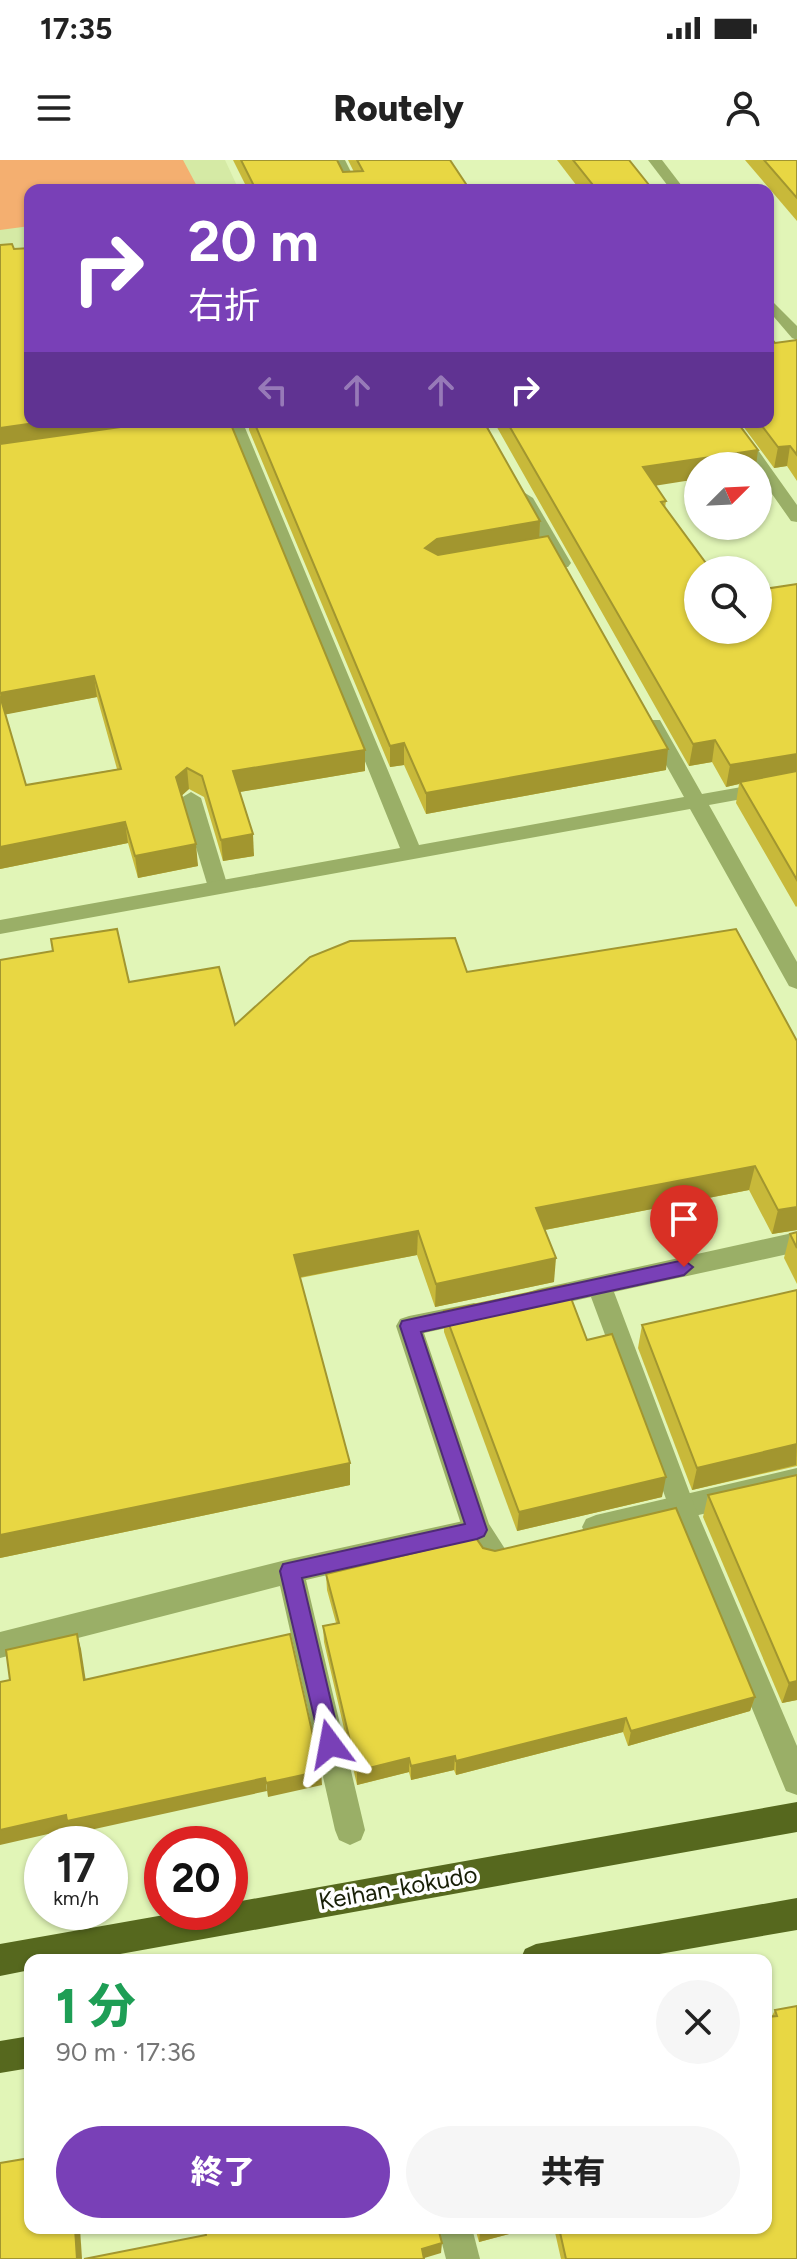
<!DOCTYPE html>
<html lang="ja">
<head>
<meta charset="utf-8">
<style>
	body { margin:0; font-family:Figtree,"Noto Sans JP",sans-serif; background:#f6f6f6; color:#222; height:100vh; display:flex; flex-direction:column; font-size:30px; white-space:nowrap }
	* { box-sizing:border-box; margin:0 }
	p { font-size:26px; color:#767676 }
	.icon { flex:none; width:44px; height:44px; fill:none; stroke:currentColor; stroke-width:2; stroke-linecap:round; stroke-linejoin:round }
	.map { position:relative; flex:1; overflow:hidden }
	.sheet { position:absolute; left:24px; top:1794px; width:748px; height:280px; display:flex; flex-direction:column; background:#fff; border-radius:16px; box-shadow:0 2px 6px #0004 }
	.sheet>* { flex:none }
	.guide { position:absolute; left:24px; top:24px; width:750px; height:244px; border-radius:16px; box-shadow:0 2px 6px #0004; background:#7940b7; color:#fff; overflow:hidden }
	.needle { width:52px; rotate:66deg }
	.tools { position:absolute; left:684px; top:292px; display:grid; gap:16px }
	.tools a { display:grid; place-items:center; width:88px; height:88px; border-radius:50%; background:#fff; box-shadow:0 2px 6px #0004; font-size:40px }
	.speed { position:absolute; left:24px; top:1666px; display:flex; gap:16px; font-size:40px; font-weight:700; text-align:center }
	.speed>* { display:grid; place-content:center; width:104px; height:104px; border-radius:50%; background:#fff; box-shadow:0 2px 6px #0004; line-height:1 }
	.speed small { font-size:20px; font-weight:400 }
	.speed .limit { border:12px solid #d22; background:#fff; color:#111 }
	.pin { position:absolute; display:grid; place-items:center; width:68px; height:68px; color:#fff; margin:-82px -34px; border-radius:50% 50% 50% 0; rotate:-45deg; box-shadow:0 0 8px #0007 }
	.pin .icon { rotate:45deg }
	.me { position:absolute; width:88px; margin:-44px; rotate:347deg; stroke-linejoin:round; filter:drop-shadow(0 0 6px #0008) }
	.turn { display:flex; align-items:center; gap:28px; height:168px; padding:0 32px; font-size:36px }
	.turn .icon { width:104px; height:104px; stroke-width:2.5 }
	.turn b { display:block; font-size:56px; line-height:68px }
	.lanes { display:flex; align-items:center; height:76px; padding:0 32px; background:#0003; justify-content:center; gap:40px; direction:ltr }
	.lanes .off { opacity:.35 }
	.round { display:grid; place-items:center; flex:none; width:84px; height:84px; border-radius:42px; background:#f6f6f6 }
	.summary { display:flex; align-items:center; justify-content:space-between; height:136px; padding:0 32px }
	h1 { font-size:48px; font-weight:800; line-height:60px; color:#1e9e55 }
	.button { display:flex; gap:16px; margin-top:auto; padding:16px 32px }
	.button a { flex:1; height:92px; border-radius:48px; background:#7940b7; color:#fff; font-size:32px; font-weight:800; line-height:92px; text-align:center }
	.button a+a { background:#f6f6f6; color:#222 }
	.status { display:flex; justify-content:space-between; align-items:center; height:56px; padding:0 40px; background:#fff; direction:ltr }
	.status svg { height:22px; fill:currentColor }
	header { display:flex; justify-content:space-between; align-items:center; height:104px; padding:0 32px; background:#fff; font-size:36px; font-weight:800 }
	.map>svg:first-child { display:block }
	.built { fill:#d5eaa5 }
	.green { fill:#f4af70 }
	.lines { fill:none; stroke-linecap:round; stroke-linejoin:round }
	.service { fill:#9aaf67; fill-rule:evenodd }
	.minor { fill:#9aaf67; fill-rule:evenodd }
	.trunk { fill:#56681e; fill-rule:evenodd }
	.wall { fill:#c8b93a; fill-rule:evenodd }
	.shaded-wall { fill:#a2962f }
	.building { fill:#e8d743; stroke:#a2962f; stroke-width:2 }
	.route { fill:#7940b7; stroke:#4f2a77; stroke-width:2 }
	.labels { text-anchor:middle; stroke-width:7; stroke-linejoin:round; paint-order:stroke }
	.near-street-label { font-size:24px; fill:#171e06; stroke:#fff }
</style>
</head>
<body>
<div class="status"><b>17:35</b><svg viewBox="0 0 49 12"><path d="M0 12V9h3v3zM5 12V6h3v6zM10 12V3h3v9zM15 12V0h3v12zM26 1h20v11H26zM47 4h2v5h-2z"/></svg></div>
<header><svg class="icon" aria-label="menu" viewBox="0 0 24 24"><path d="M4 6h16M4 12h16M4 18h16"/></svg>Routely<svg class="icon" aria-label="person" viewBox="0 0 24 24"><circle cx="12" cy="8" r="4"/><path d="M4 21q1-7 8-7t8 7"/></svg></header>
<div class="map">
<svg width="797" height="2099" viewBox="0 0 797 2099">
	<rect width="100%" height="100%" fill="#e1f5b7"/>
	<polygon class="built" points="0,0 225,0 239,30 30,30 30,89 0,92"/>
	<polygon class="green" points="0,0 183,0 199,30 30,30 30,66 0,70"/>
	<g class="lines">
		<g class="service">
			<polygon points="648,0 662,0 685,30 671,30"/>
			<polygon points="768,137 797,166 797,180 792,178 768,150"/>
			<polygon points="722,262 738,262 797,345 797,362 791,361 758,314 758,306 753,306"/>
			<polygon points="191,632 201,638 228,727 225,732 211,732 208,727 181,638"/>
			<polygon points="797,1308 797,1332 596,1379 586,1375 582,1367 586,1359 596,1355"/>
			<polygon points="477,1358 487,1362 491,1370 487,1378 306,1420 365,1670 361,1680 350,1685 339,1680 335,1670 280,1426 0,1498 0,1472 290,1399"/>
		</g>
		<g class="minor">
			<polygon points="331,0 345,0 360,30 346,30"/>
			<polygon points="228,262 243,263 419,685 684,637 643,564 646,560 660,560 702,634 797,617 797,629 709,645 797,802 797,829 789,826 690,649 0,774 0,760 400,688"/>
			<polygon points="525,333 533,338 571,403 568,407 556,407 553,403 517,338"/>
			<polygon points="797,1072 797,1092 614,1132 695,1347 797,1586 797,1635 786,1631 669,1347 591,1137 538,1149 529,1146 526,1139 529,1132 538,1129"/>
			<polygon points="474,1143 483,1146 487,1153 483,1160 424,1173 489,1364 507,1392 503,1401 493,1404 483,1401 463,1370 396,1166 400,1159 409,1156"/>
			<polygon points="438,2068 472,2068 480,2099 446,2099"/>
		</g>
		<g class="trunk">
			<polygon points="797,1642 797,1672 87,1800 30,1800 30,1810 0,1816 0,1784 181,1752 230,1752 230,1743"/>
			<polygon points="797,1738 797,1770 625,1800 520,1800 525,1789 536,1784"/>
			<polygon points="30,1876 30,1908 0,1913 0,1881"/>
		</g>
	</g>
	<g class="wall">
		<polygon points="233,0 337,0 343,12 354,12 348,0 450,0 470,30 248,30"/>
		<polygon points="557,0 629,0 653,30 580,30"/>
		<polygon points="745,0 797,0 797,61"/>
		<path d="M0 85 14 89 365 611 239 632 254 696 223 701 204 637 189 629 181 636 198 706 138 718 128 683 0 709ZM97 537 117 609 26 625 5 554Z"/>
		<polygon points="797,180 797,321 787,306 774,308 740,262 768,262 775,183"/>
		<polygon points="249,262 484,262 540,361 539,378 666,610 426,654 404,605 390,607 249,270"/>
		<polygon points="494,262 737,262 656,326 666,341 665,348 698,470 797,424 797,746 796,747 736,643 739,624 726,627 712,602 689,606"/>
		<polygon points="736,769 797,1070 772,1074 749,1030 545,1070 554,1122 435,1147 417,1095 300,1118 350,1303 350,1325 0,1398 0,800 129,822 235,865 467,812"/>
		<polygon points="797,1072 797,1124 784,1098 790,1074"/>
		<polygon points="797,1130 797,1306 692,1330 638,1188 642,1165"/>
		<polygon points="444,1151 587,1180 662,1337 517,1371 444,1172"/>
		<polygon points="797,1315 797,1540 782,1543 703,1357 708,1335"/>
		<polygon points="483,1388 755,1537 750,1551 628,1586 623,1572 456,1615 454,1610 411,1620 409,1612 357,1625 324,1482 323,1466 336,1463 327,1430 326,1414"/>
		<polygon points="797,1846 797,2099 561,2099 554,2068 766,2068 772,1856 775,1850"/>
		<polygon points="475,2068 531,2068 479,2082"/>
	</g>
	<g class="shaded-wall">
		<polygon points="42,262 192,262 0,289 0,268"/>
		<polygon points="790,286 787,306 774,308 778,287"/>
		<polygon points="758,290 756,306 698,306 698,319 641,328 643,307"/>
		<polygon points="540,361 539,382 436,400 425,388 437,379"/>
		<polygon points="94,516 97,537 3,555 0,533"/>
		<polygon points="715,580 712,602 689,606 693,584"/>
		<polygon points="404,583 404,605 390,607 390,586"/>
		<polygon points="668,589 666,610 426,654 426,633"/>
		<polygon points="365,590 365,611 234,633 233,611"/>
		<polygon points="797,594 797,615 740,622 739,624 726,627 730,605"/>
		<polygon points="187,608 189,629 178,639 176,617"/>
		<polygon points="125,662 128,683 0,709 0,687"/>
		<polygon points="253,674 254,696 223,701 221,680"/>
		<polygon points="196,684 198,706 138,718 135,696"/>
		<polygon points="755,1006 749,1030 534,1072 536,1048"/>
		<polygon points="797,1047 797,1070 772,1074 778,1050"/>
		<polygon points="418,1071 417,1095 296,1118 294,1095"/>
		<polygon points="556,1098 554,1122 435,1147 436,1124"/>
		<polygon points="797,1284 796,1305 692,1330 697,1308"/>
		<polygon points="350,1303 350,1325 0,1398 0,1375"/>
		<polygon points="666,1317 662,1337 517,1371 519,1352"/>
		<polygon points="77,1474 81,1489 88,1535 84,1520"/>
		<polygon points="797,1521 797,1540 782,1543 789,1523"/>
		<polygon points="755,1537 750,1551 628,1586 631,1571"/>
		<polygon points="626,1558 623,1572 456,1615 456,1601"/>
		<polygon points="455,1596 454,1610 411,1620 411,1606"/>
		<polygon points="409,1598 409,1612 357,1625 357,1611"/>
		<polygon points="321,1611 322,1625 268,1637 266,1623"/>
		<polygon points="265,1618 267,1631 72,1674 70,1669 0,1685 0,1670 66,1655"/>
		<polygon points="75,2068 80,2068 82,2099 77,2099"/>
		<polygon points="497,2068 531,2068 479,2082 480,2073"/>
		<polygon points="442,2083 441,2093 421,2099 422,2089"/>
	</g>
	<g class="building">
		<polygon points="241,0 337,0 343,12 363,11 357,0 450,0 470,30 256,30"/>
		<polygon points="573,0 629,0 653,30 597,30"/>
		<polygon points="764,0 797,0 797,38"/>
		<polygon points="12,84 14,89 30,88 30,262 42,262 0,268 0,85"/>
		<polygon points="768,174 775,183 797,180 797,295 790,286 778,287 759,262 768,262"/>
		<polygon points="156,262 230,262 365,590 233,611 253,674 221,680 202,616 187,608 176,617 196,684 135,696 125,662 0,687 0,536 26,625 121,609 94,516 0,533 0,284"/>
		<polygon points="254,262 484,262 540,361 437,379 425,388 438,395 548,376 668,589 426,633 404,583 390,586"/>
		<polygon points="507,262 737,262 758,290 643,307 666,341 661,342 711,410 698,410 698,470 758,470 758,430 797,424 797,594 730,605 715,580 693,584"/>
		<polygon points="797,611 797,720 740,622"/>
		<polygon points="117,769 129,822 219,807 235,865 310,797 350,781 455,778 467,812 736,769 797,881 797,1047 778,1050 755,1006 536,1048 556,1098 436,1124 418,1071 294,1095 350,1303 0,1375 0,800 53,791 51,779"/>
		<polygon points="797,1072 797,1088 790,1074"/>
		<polygon points="566,1125 587,1180 612,1174 666,1317 519,1352 444,1151"/>
		<polygon points="797,1130 797,1284 697,1308 642,1165"/>
		<polygon points="797,1315 797,1521 789,1523 708,1335"/>
		<polygon points="676,1348 755,1537 631,1571 626,1558 456,1601 455,1596 411,1606 409,1598 357,1611 323,1466 339,1463 326,1414 476,1378 483,1388 495,1391"/>
		<polygon points="77,1474 84,1520 290,1474 321,1611 266,1623 265,1618 67,1661 66,1655 0,1670 0,1522 10,1520 6,1490"/>
		<polygon points="797,1846 797,2099 566,2099 559,2068 766,2068 766,1857 777,1856 775,1850"/>
		<polygon points="30,1998 30,2068 75,2068 77,2099 0,2099 0,2003"/>
		<polygon points="205,2068 438,2068 442,2083 422,2089 424,2099 84,2099 206,2075"/>
		<polygon points="479,2068 497,2068 480,2073"/>
	</g>
	<polygon class="route" points="684,1100 693,1107 684,1115 421,1172 487,1370 484,1376 477,1379 302,1418 341,1584 338,1591 330,1594 322,1591 280,1411 283,1404 465,1364 400,1166 402,1161"/>
	<g class="labels">
		<g class="near-street-label">
			<text transform="translate(398 1728) rotate(-10)" y="8">Keihan-kokudo</text>
		</g>
	</g>
</svg>
<div class="tools">
<a><svg class="needle" viewBox="-14 -14 28 28"><path d="M0-13l5 13h-10z" fill="#e53935"/><path d="M0 13l5-13h-10z" fill="#767676"/></svg></a>
<a><svg class="icon" aria-label="search" viewBox="0 0 24 24"><circle cx="10" cy="10" r="6"/><path d="M15 15l6 6"/></svg></a>
</div>
<div class="speed"><div>17<small>km/h</small></div><div class="limit">20</div></div>
<div class="pin" style="left:684px;top:1107px;background:#d93025"><svg class="icon" aria-label="arrive" viewBox="0 0 24 24"><path d="M6 21V4h12l-3 4 3 4H6"/></svg></div>
<svg class="me" style="left:330px;top:1584px" viewBox="-20 -20 40 40"><path d="M0-17L14 15 0 8-14 15z" fill="#7940b7" stroke="#fff" stroke-width="4"/></svg>
<div class="guide">
<div class="turn"><svg class="icon" aria-label="right" viewBox="0 0 24 24"><path d="M7 20v-9h11M14 6l5 5-5 5"/></svg><div><b>20 m</b>右折</div></div>
<div class="lanes"><svg class="icon off" aria-label="left" viewBox="0 0 24 24"><path d="M17 20v-9H6M10 6l-5 5 5 5"/></svg><svg class="icon off" aria-label="ahead" viewBox="0 0 24 24"><path d="M12 20V5M6 11l6-6 6 6"/></svg><svg class="icon off" aria-label="ahead" viewBox="0 0 24 24"><path d="M12 20V5M6 11l6-6 6 6"/></svg><svg class="icon" aria-label="right" viewBox="0 0 24 24"><path d="M7 20v-9h11M14 6l5 5-5 5"/></svg></div>
</div>
<section class="sheet">
<div class="summary"><div><h1>1 分</h1><p>90 m · 17:36</p></div><a class="round"><svg class="icon" aria-label="close" viewBox="0 0 24 24"><path d="M6 6l12 12M18 6L6 18"/></svg></a></div>
<div class="button"><a>終了</a><a>共有</a></div>
</section>
</div>
</body>
</html>
